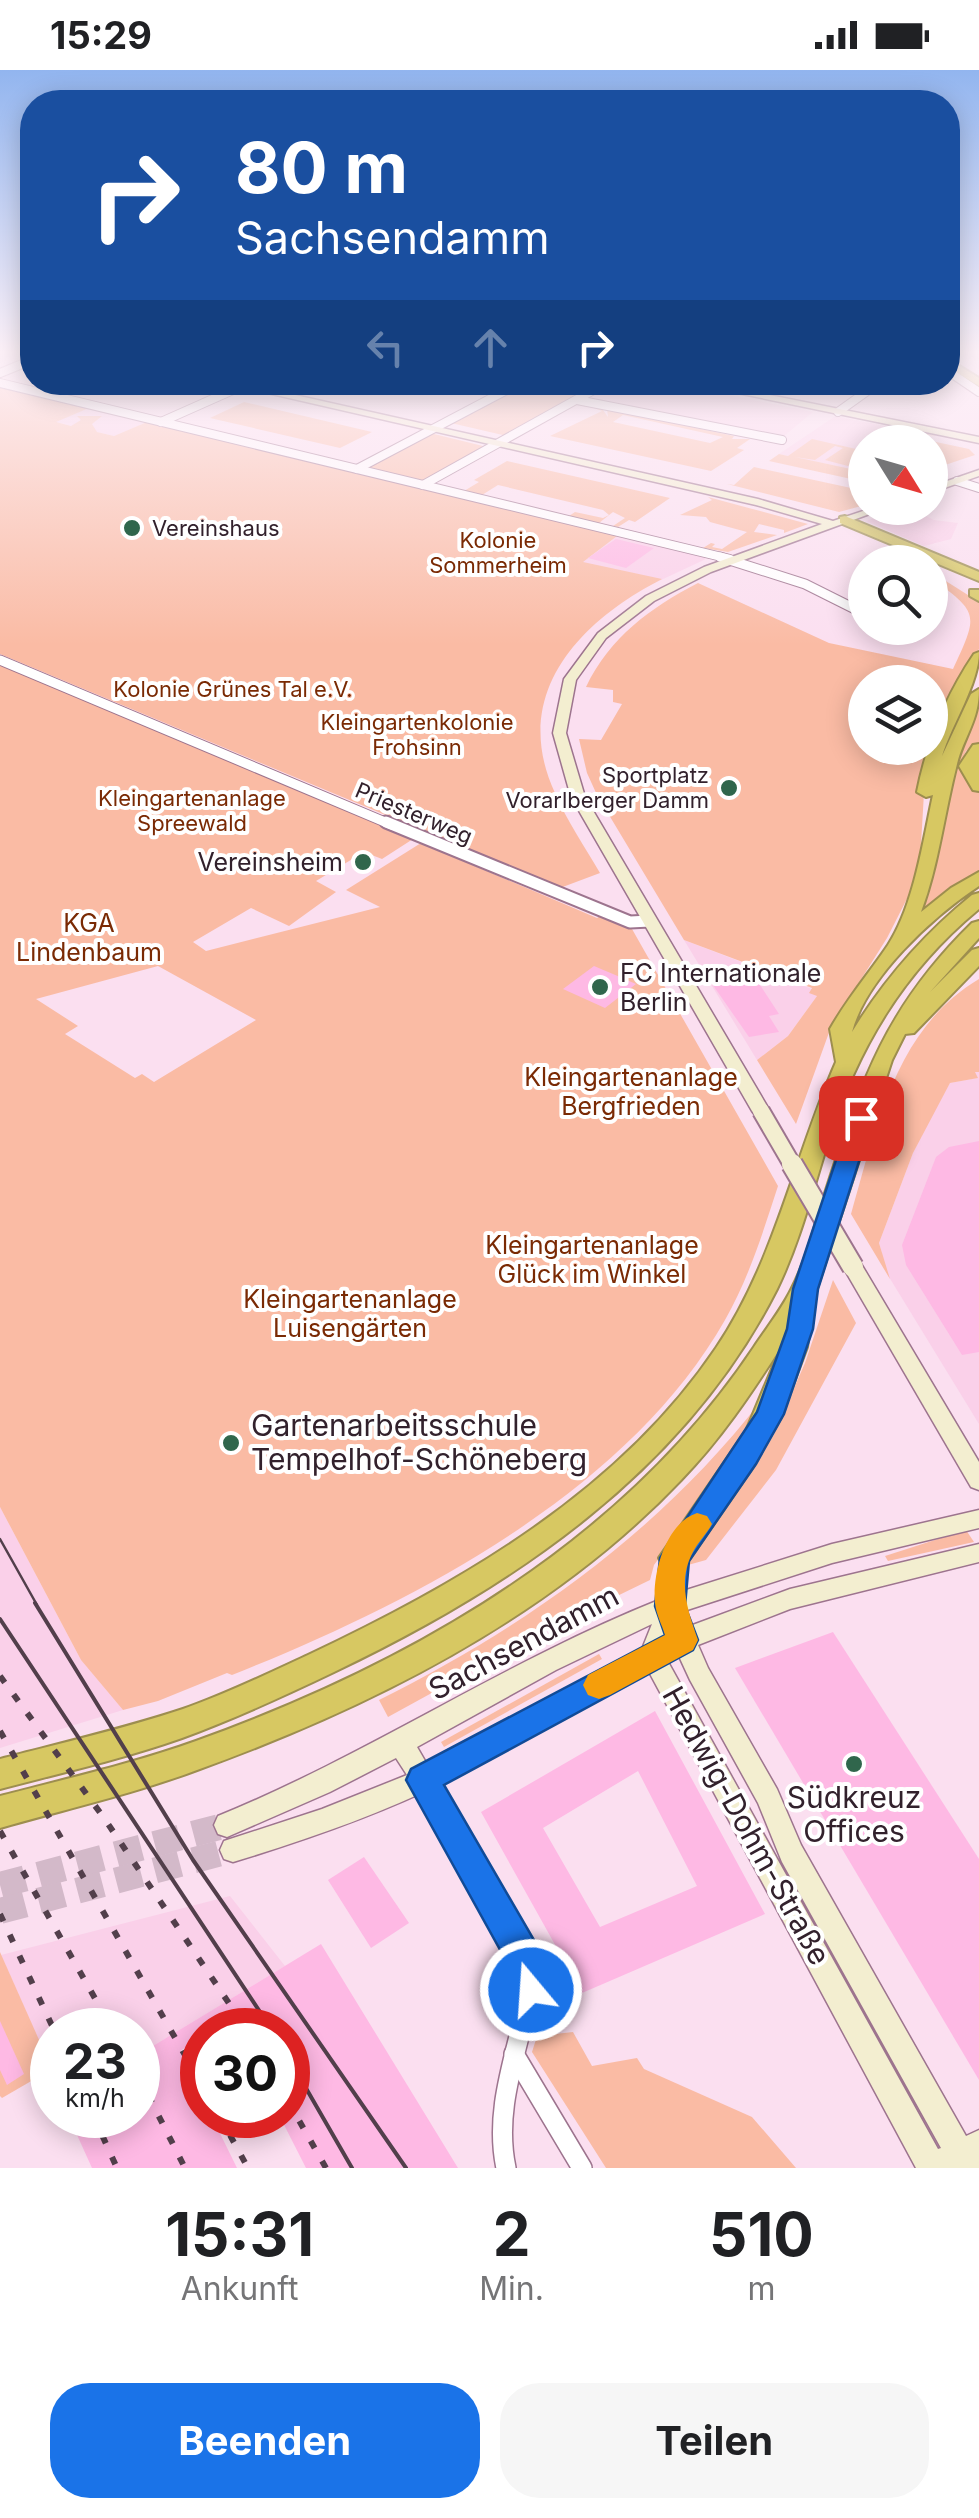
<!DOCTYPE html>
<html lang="de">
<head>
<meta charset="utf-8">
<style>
	body { margin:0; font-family:Inter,sans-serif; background:#f6f6f6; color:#202124; height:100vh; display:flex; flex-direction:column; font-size:38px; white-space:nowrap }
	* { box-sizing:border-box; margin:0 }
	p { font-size:32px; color:#757577 }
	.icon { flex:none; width:55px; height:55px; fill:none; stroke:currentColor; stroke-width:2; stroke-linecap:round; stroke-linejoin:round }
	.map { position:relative; height:2098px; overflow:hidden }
	.sheet { display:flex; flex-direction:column; background:#fff; flex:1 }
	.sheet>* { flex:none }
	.hud { position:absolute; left:20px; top:20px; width:940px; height:305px; border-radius:40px; box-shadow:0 5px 25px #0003; background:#1a4fa0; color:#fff; overflow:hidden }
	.needle { width:65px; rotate:127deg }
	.controls { position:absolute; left:848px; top:355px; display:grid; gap:20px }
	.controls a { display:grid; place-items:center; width:100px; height:100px; border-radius:50%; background:#fff; box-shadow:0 5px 25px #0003; font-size:50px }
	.speed { position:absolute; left:30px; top:1938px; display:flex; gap:20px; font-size:50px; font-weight:700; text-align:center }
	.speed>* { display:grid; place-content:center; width:130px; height:130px; border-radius:50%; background:#fff; box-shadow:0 5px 25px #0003; line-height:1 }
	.speed small { font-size:25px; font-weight:400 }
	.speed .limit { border:15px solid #d22; background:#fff; color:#111 }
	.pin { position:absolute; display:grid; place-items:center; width:85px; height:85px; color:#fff; margin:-42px; border-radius:20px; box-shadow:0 5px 15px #0006 }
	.me { position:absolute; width:110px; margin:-55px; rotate:342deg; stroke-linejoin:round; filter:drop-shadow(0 0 8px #0008) }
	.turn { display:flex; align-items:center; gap:35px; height:210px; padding:0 50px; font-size:45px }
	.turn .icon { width:130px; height:130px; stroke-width:2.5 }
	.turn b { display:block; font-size:70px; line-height:85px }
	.lanes { display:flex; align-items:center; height:95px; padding:0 50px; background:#0003; justify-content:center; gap:50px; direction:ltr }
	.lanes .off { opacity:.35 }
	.eta { display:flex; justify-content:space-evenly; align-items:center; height:170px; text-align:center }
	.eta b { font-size:60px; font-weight:700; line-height:70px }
	.button { display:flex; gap:20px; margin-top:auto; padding:20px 50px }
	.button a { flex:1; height:115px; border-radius:40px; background:#1a73e8; color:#fff; font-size:40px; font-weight:700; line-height:115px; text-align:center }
	.button a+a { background:#f6f6f6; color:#202124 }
	.status { display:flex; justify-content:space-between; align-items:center; height:70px; padding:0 50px; background:#fff; direction:ltr }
	.status svg { height:28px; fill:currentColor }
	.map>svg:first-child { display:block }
	.built { fill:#fad0e9 }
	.green { fill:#fabba4; fill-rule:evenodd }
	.building { fill:#feb9e4; fill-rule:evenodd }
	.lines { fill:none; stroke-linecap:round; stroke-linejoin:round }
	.secondary-tunnel { stroke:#d3b9c9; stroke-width:26; stroke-dasharray:26 14; stroke-linecap:butt }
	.street-far3-casing { stroke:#9d748e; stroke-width:10 }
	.street-far2-casing { stroke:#9d748e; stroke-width:11 }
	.street-far1-casing { stroke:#9d748e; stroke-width:15 }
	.street-casing { stroke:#9d748e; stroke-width:22 }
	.secondary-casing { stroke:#9d748e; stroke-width:3 }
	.highway-casing { stroke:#9d8e4f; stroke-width:4 }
	.street-far3 { stroke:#fff; stroke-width:8 }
	.street-far2 { stroke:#fff; stroke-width:9 }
	.street-far1 { stroke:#fff; stroke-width:11 }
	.street { stroke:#fff; stroke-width:19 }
	.secondary { fill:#f3eed0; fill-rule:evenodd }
	.highway { fill:#d7c862; fill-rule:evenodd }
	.tram-far1 { stroke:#523f4b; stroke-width:2.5 }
	.tram { stroke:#523f4b; stroke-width:4 }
	.rail { stroke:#523f4b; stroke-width:6; stroke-dasharray:8 15; stroke-linecap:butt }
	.secondary-bridge-far1-casing { stroke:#9d748e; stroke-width:20; stroke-linecap:butt }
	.secondary-bridge-casing { stroke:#9d748e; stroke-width:24; stroke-linecap:butt }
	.secondary-bridge-far1 { stroke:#f3eed0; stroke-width:16 }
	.secondary-bridge { stroke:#f3eed0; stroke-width:20 }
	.route { fill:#1a73e8; stroke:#114b97; stroke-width:2.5 }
	.slow { fill:#f59e0b }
	.poi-dot { fill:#30664c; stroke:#fff; stroke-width:4 }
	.labels { text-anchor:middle; stroke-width:8; stroke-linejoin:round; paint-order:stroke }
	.far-poi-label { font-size:22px; fill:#32212c; stroke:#fff; text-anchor:start }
	.far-park-label { font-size:22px; fill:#7a2a04; stroke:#fff }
	.far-street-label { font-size:22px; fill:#32212c; stroke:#fff }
	.poi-label { font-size:25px; fill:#32212c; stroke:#fff; text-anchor:end }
	.park-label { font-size:25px; fill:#7a2a04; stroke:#fff }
	.near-poi-label { font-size:30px; fill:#32212c; stroke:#fff; text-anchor:start }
	.near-street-label { font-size:30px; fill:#32212c; stroke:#fff }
</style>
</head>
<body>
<div class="status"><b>15:29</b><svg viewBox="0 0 49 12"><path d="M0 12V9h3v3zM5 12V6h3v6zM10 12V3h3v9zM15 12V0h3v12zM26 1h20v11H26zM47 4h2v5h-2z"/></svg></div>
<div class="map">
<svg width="979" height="2098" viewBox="0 0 979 2098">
	<rect width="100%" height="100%" fill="#fbdff0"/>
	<g class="built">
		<polygon points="618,313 667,313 813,342 784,366 765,366 590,328"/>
		<polygon points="89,338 147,352 114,366 55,352"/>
		<polygon points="834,347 839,347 907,360 890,372 865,372 865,402 779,384"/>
		<polygon points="905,438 926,443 924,445 934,450 958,453 951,469 924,476 866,451"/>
		<polygon points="617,466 703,487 706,489 646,517 568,496"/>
		<polygon points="684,870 812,919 817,926 788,966 757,990"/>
		<polygon points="974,1000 979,1002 979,1354 878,1189 882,1183 879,1173 913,1083 932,1045 950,1013 977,1008"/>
		<polygon points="0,1437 81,1590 123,1640 0,1678"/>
		<polygon points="230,1826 285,1896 138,1985 138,1960 52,1960 52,2000 1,1885"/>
	</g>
	<g class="green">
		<polygon points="527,313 604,313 507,366 451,353"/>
		<path d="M0 316 89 338 56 352 71 356 81 350 77 346H102L92 354 97 362 114 366 147 352 617 466 583 492 662 509C580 551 509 624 555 723 567 751 585 777 600 803L560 818 0 584Z"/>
		<polygon points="244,332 372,362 340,378 210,348"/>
		<path d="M586 335 604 338 603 340 608 347 607 339 734 366 732 369H750L737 378 744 380 711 401 550 366 602 341ZM623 345 723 367 710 373 613 352Z"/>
		<polygon points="907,360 910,361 904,366 912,361 937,366 913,363 908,366 969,379 975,385 930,400 930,372 890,372"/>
		<polygon points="430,363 487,377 424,411 365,397"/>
		<polygon points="812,369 865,381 865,391 858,390 848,396 825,390 843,378 835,376 815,390 795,387 865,402 865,412 769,391 779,384 788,386"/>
		<polygon points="507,391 670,428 635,452 629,450 618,457 613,456 625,448 613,442 599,453 569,446 575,442 603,448 609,445 603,440 498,415 482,425 464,421 479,412 474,410"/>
		<polygon points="754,397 865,421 865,435 839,442 727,414 734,415"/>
		<polygon points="708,427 808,454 784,463 784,460 759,454 754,462 777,465 728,482 703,478 711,473 715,474 712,477 722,479 747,462 710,452 706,447 680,445 712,430"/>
		<path d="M930 501 979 532V579L965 601 924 723 920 791 913 817 887 868 831 957 796 1054 757 990 788 966 817 926 809 923 812 918 684 870 597 725 587 703 579 669 601 670 622 634 613 632V620L586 617C610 567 650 538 698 513L829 573 953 599C979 543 979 543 930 507ZM865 612H930V678H865Z"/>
		<path d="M0 594 413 769 382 789 364 782 316 811 336 822 289 856 251 838 193 872 206 881 380 837 346 820 421 773 597 848 600 846 632 859 778 1116C763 1162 749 1208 725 1250 626 1424 410 1534 232 1605L227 1603 158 1631 123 1640 81 1590 0 1437ZM158 896 256 950 154 1012 142 1004 135 1008 65 964 78 956 36 929Z"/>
		<polygon points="979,635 979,672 966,681 960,695 965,709 979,723 979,801 915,849 948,722"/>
		<path d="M979 909V1002H975L978 1008 950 1013 913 1083 879 1173 890 1209 851 1144C876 1057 896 958 979 909Z"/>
		<polygon points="833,1210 856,1253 776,1400 706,1490 688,1495 687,1490 773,1366 805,1293"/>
		<path d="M761 1331 719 1408 654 1495 650 1510 543 1562 388 1647 379 1630C527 1556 659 1462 761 1331Z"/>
		<polygon points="966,1460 974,1472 888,1491 885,1486"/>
		<polygon points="599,1584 602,1589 444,1677 441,1672"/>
		<polygon points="0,1882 52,1999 2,2028 0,2026"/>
		<polygon points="539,1960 555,1964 573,1962 592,1996 637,1988 644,1999 752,2047 796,2098 606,2098 532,1982"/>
	</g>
	<g class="building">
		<polygon points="616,469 654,478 626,498 588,488"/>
		<polygon points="594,896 620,907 636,914 605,938 563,919"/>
		<polygon points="745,898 751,901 779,944 769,946 779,962 749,967 708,908"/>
		<polygon points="979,1071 979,1282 962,1285 906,1195 902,1175 936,1087 949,1077"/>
		<polygon points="833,1562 979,1789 979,2010 735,1598"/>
		<path d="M655 1641 765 1844 582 1923 481 1742ZM638 1701 697 1816 600 1857 543 1758Z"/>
		<polygon points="364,1787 409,1853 371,1878 328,1810"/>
		<polygon points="321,1874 458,2098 306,2098 279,2045 288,2045 288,1960 235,1960 230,1950 214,1960 202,1960 202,1967 180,1981 202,2027 202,2045 211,2045 237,2098 92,2098 68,2045 138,2045 138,1985"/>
		<polygon points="0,1951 24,2004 7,2015 0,2000"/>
	</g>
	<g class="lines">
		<g class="secondary-tunnel">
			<polyline points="0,1815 227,1755"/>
			<polyline points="0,1841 233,1780"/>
		</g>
		<g class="street-far3-casing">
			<g id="street-far3">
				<polyline points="948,301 979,322"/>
				<polyline points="0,303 32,290"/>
				<polyline points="0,313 730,489"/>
				<polyline points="577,330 782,370"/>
				<polyline points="838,342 880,312"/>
				<polyline points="161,352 251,312"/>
				<polyline points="357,399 522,312"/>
				<polyline points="957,411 979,418"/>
				<polyline points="423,415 608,312"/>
			</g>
		</g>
		<g class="street-far2-casing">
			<g id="street-far2">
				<polyline points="720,487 805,514 865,544"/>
				<polyline points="0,590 392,755"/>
			</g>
		</g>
		<g class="street-far1-casing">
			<polyline id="street-far1" points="386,752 630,852 650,851"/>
		</g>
		<g class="street-casing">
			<g id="street">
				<path d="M423 1710 532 1906C523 1971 492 2032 506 2098"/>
				<polyline points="514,1984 582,2098"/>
			</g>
		</g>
		<g class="secondary-casing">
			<g id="secondary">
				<polygon points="219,312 237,312 758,429 833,451 872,438 886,438 711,502 654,531 606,568 576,610 566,663 585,727 770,1041 767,1045 755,1045 752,1041 571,727 553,663 564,609 598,563 646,526 704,497 822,454 756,435"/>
				<polygon points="684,312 704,312 979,367 979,373"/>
				<polygon points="979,400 979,406 930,423 930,417"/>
				<polygon points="853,1190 860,1192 979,1392 979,1420 971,1417 843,1197 846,1192"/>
				<path d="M979 1440V1458L832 1493 684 1541 690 1556 790 1519 979 1474V1492L790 1539 698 1575 708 1598 777 1719 801 1775 966 2066 979 2060V2098H916L648 1600C580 1636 516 1678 447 1711 378 1745 306 1770 233 1792L224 1789 220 1780 224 1771 322 1739 407 1705 396 1688 330 1722 227 1767 218 1764 214 1755 218 1746C370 1684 506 1591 659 1530L663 1488 666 1481 674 1479 682 1481 685 1488 683 1521 832 1474ZM652 1554 642 1579 458 1681 428 1696 417 1677 556 1600ZM678 1584 690 1610 758 1733 782 1792 941 2078 938 2079 667 1590Z"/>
			</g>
		</g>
		<g class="highway-casing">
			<g id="highway">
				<polygon points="948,289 979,308 979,316 948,297"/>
				<polygon points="845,446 979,502 979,511 840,453 840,447"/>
				<polygon points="970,520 979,520 979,531 970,526"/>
				<path d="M979 582C979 613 952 654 942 686L971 624 979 619C979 651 964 666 957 694 944 744 939 794 921 842L951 818 979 802V816C933 846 866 908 852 962 885 908 924 864 972 825L979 823V839C904 901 858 977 829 1069 813 1119 800 1172 777 1219 685 1401 514 1516 334 1602 284 1626 234 1649 182 1668 122 1689 61 1703 0 1719V1689C61 1673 123 1659 183 1639 226 1624 267 1604 308 1585 461 1513 620 1421 716 1278 775 1191 794 1087 836 992L830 959C847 929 869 903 888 875 914 835 923 771 933 725L926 727 917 722C927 672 945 627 974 584Z"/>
				<polygon points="979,674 979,721 973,720 959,696 973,675"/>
				<path d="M979 851V868L930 922 972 880 979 878V896L914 963 905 964 892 990 815 1224 807 1277 781 1347 752 1398 684 1497 674 1500 664 1497 659 1488 746 1361 781 1277C751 1324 720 1370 681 1410 551 1547 372 1637 197 1700 133 1724 66 1739 0 1758V1726C65 1709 132 1694 196 1671 413 1593 624 1472 754 1277 766 1259 781 1240 791 1220 807 1189 815 1154 826 1120 862 1009 886 937 972 853Z"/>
			</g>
		</g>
		<use href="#street-far3" class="street-far3"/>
		<use href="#street-far2" class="street-far2"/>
		<use href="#street-far1" class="street-far1"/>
		<use href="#street" class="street"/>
		<use href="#secondary" class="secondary"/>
		<use href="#highway" class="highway"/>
		<polyline class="tram-far1" points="0,1469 37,1535"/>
		<g class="tram">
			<polyline points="35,1533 193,1790 406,2098"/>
			<polyline points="0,1549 272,1960"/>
			<polyline points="288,1987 352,2098"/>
		</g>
		<g class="rail">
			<polyline points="0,1606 104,1748 247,1960"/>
			<polyline points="0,1661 202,2015"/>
			<polyline points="0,1761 113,1960"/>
			<polyline points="0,1844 54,1960"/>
			<polyline points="138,2005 185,2098"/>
			<polyline points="288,2031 326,2098"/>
			<polyline points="93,2045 117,2098"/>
			<polyline points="219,2045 248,2098"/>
		</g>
		<g class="secondary-bridge-far1-casing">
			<polyline id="secondary-bridge-far1" points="761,1041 793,1096"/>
		</g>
		<g class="secondary-bridge-casing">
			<polyline id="secondary-bridge" points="792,1094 853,1197"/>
		</g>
		<use href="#secondary-bridge-far1" class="secondary-bridge-far1"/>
		<use href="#secondary-bridge" class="secondary-bridge"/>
	</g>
	<linearGradient id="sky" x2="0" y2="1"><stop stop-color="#92b5ef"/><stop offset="0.49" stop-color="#fdf1f8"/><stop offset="1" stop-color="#fdf1f8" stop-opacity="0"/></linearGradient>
	<rect width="979" height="575" fill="url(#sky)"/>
	<polygon class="route" points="861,1041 873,1048 818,1219 813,1259 784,1344 756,1394 689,1491 685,1536 698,1570 693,1580 444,1715 534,1870 550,1906 544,1933 531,1938 519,1933 509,1896 406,1710 411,1699 665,1565 655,1536 660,1488 757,1342 787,1259 793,1219 850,1048"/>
	<path class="slow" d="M697 1443 707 1446 712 1454C706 1465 698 1472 693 1482 677 1511 688 1542 698 1570L693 1580 610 1625 599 1629 588 1625 583 1615 588 1605 665 1565C662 1555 656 1544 655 1533 652 1503 666 1453 697 1443Z"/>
	<g class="poi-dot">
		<circle cx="132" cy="458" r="10"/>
		<circle cx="729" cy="718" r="10"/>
		<circle cx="363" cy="792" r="10"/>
		<circle cx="600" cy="917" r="10"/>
		<circle cx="231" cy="1373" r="10"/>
		<circle cx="854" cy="1694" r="10"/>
	</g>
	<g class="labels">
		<g class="far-poi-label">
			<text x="152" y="466">Vereinshaus</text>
			<text x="709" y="713" text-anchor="end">Sportplatz<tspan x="709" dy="25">Vorarlberger Damm</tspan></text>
		</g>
		<g class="far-park-label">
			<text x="498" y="478">Kolonie<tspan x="498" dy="25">Sommerheim</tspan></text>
			<text x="233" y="627">Kolonie Grünes Tal e.V.</text>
			<text x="417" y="660">Kleingartenkolonie<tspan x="417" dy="25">Frohsinn</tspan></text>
			<text x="192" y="736">Kleingartenanlage<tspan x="192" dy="25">Spreewald</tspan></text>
		</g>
		<g class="far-street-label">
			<text transform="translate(414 743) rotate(23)" y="8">Priesterweg</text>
		</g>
		<g class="poi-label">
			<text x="343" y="801">Vereinsheim</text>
			<text x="620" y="912" text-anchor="start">FC Internationale<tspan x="620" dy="29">Berlin</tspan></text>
		</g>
		<g class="park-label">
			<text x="89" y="862">KGA<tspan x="89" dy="29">Lindenbaum</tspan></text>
			<text x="631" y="1016">Kleingartenanlage<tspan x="631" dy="29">Bergfrieden</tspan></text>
			<text x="592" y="1184">Kleingartenanlage<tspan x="592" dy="29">Glück im Winkel</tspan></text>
			<text x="350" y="1238">Kleingartenanlage<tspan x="350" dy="29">Luisengärten</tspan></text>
		</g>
		<g class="near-poi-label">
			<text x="251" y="1366">Gartenarbeitsschule<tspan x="251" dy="34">Tempelhof-Schöneberg</tspan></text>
			<text x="854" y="1738" text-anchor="middle">Südkreuz<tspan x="854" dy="34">Offices</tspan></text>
		</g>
		<g class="near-street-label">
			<text transform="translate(524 1573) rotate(-28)" y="10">Sachsendamm</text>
			<text transform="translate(746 1756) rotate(61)" y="10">Hedwig-Dohm-Straße</text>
		</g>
	</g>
</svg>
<div class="controls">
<a><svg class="needle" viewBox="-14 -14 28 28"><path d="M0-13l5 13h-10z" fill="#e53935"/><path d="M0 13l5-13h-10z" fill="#757577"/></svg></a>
<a><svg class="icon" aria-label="search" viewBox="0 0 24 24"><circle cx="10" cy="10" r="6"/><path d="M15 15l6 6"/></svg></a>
<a><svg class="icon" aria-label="layers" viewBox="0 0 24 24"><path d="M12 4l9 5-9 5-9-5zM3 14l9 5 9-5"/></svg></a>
</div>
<div class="speed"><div>23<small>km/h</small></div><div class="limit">30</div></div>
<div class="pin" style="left:861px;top:1048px;background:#d93025"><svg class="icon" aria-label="arrive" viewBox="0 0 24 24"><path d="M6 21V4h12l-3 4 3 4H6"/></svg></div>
<svg class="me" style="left:531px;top:1920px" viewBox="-20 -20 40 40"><circle r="17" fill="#1a73e8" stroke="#fff" stroke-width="3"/><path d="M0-11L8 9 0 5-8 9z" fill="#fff"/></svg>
<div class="hud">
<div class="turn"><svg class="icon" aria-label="right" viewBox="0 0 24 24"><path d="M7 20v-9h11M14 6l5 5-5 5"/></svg><div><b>80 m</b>Sachsendamm</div></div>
<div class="lanes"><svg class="icon off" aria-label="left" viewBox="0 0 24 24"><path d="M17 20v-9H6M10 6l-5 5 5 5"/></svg><svg class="icon off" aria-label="ahead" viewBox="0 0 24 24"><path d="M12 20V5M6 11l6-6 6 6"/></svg><svg class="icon" aria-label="right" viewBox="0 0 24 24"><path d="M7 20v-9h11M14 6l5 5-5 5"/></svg></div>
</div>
</div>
<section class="sheet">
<div class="eta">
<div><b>15:31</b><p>Ankunft</p></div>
<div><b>2</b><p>Min.</p></div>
<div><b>510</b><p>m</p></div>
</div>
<div class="button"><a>Beenden</a><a>Teilen</a></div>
</section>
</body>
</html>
